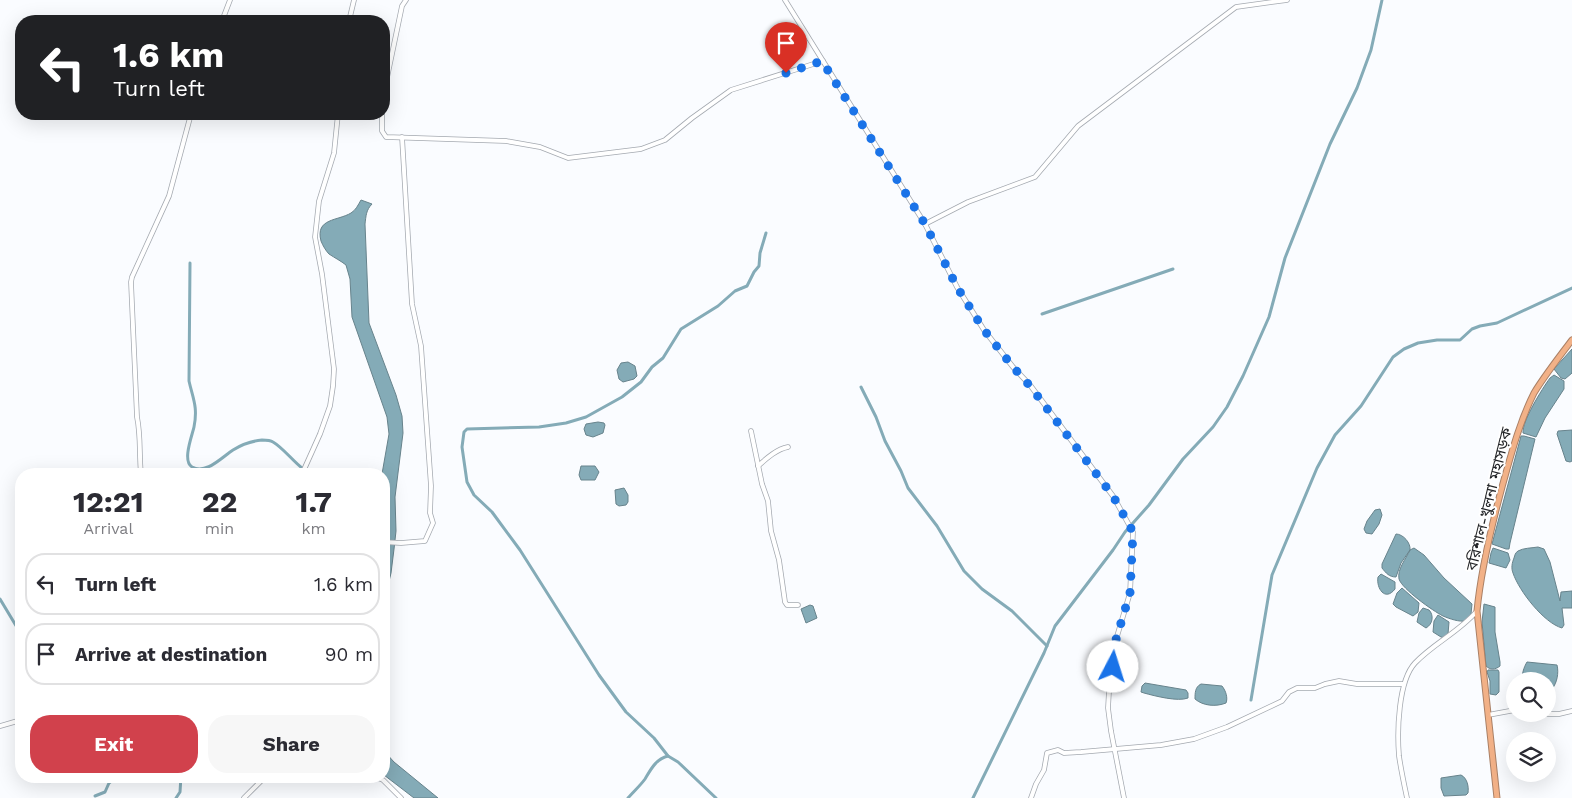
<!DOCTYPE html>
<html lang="en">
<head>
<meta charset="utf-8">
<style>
	body { margin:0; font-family:"Work Sans","Noto Sans Bengali",sans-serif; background:#f7f7f7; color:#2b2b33; height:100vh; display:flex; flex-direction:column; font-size:19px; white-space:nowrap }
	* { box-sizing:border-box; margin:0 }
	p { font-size:16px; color:#7c7c81 }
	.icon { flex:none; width:28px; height:28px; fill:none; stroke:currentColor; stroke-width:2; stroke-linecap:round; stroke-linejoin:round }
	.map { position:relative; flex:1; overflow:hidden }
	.drawer { position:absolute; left:15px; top:468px; width:375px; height:315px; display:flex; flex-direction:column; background:#fff; border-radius:20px; box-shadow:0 5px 20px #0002 }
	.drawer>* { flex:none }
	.hud { position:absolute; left:15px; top:15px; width:375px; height:105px; border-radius:20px; box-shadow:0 5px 20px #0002; background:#202124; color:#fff; overflow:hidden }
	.buttons { position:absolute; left:1506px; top:672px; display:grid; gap:10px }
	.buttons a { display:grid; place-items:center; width:50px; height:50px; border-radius:50%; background:#fff; box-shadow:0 5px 20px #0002; font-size:25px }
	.pin { position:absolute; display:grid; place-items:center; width:42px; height:42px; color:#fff; margin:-51px -21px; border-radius:50% 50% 50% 0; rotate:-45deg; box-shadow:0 0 5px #0007 }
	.pin .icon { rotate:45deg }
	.me { position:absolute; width:55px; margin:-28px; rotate:5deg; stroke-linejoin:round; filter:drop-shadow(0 0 4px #0008) }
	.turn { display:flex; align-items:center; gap:18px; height:105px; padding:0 15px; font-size:22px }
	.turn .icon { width:65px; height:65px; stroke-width:2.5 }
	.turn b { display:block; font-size:35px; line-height:42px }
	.eta { display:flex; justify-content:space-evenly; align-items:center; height:85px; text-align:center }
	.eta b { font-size:30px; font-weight:700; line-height:35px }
	.button { display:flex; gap:10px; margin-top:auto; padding:10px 15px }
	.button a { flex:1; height:58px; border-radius:20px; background:#d1414c; color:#fff; font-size:20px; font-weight:700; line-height:58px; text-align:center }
	.button a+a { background:#f7f7f7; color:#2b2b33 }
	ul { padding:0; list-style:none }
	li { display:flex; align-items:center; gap:15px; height:62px; margin:0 10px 8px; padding:0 5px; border:2px solid #e1e1e2; border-radius:20px }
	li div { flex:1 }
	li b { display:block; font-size:19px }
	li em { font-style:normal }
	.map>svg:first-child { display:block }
	.water { fill:#84abb7; stroke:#67838c }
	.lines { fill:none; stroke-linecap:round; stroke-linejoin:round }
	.canal { stroke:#84abb7; stroke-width:3 }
	.minor-casing { stroke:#a4a9b0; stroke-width:5.5 }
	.highway-casing { stroke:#aa8066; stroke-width:7 }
	.minor { stroke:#fff; stroke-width:4 }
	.highway { stroke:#f2b187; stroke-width:5 }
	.route { stroke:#1a73e8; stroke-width:9; stroke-dasharray:0 16.2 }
	.labels { text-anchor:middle; stroke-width:4; stroke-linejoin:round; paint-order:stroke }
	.street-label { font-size:15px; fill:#232528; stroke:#fff }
</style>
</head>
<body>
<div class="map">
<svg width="1572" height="798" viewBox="0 0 1572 798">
	<rect width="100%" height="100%" fill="#fafcff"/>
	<g class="water">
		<path d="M361 200 372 204C366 210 366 216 365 224L369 323 396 395 402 416 403 433 395 497 396 531 394 549 391 573 384 602V474H382L389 434 387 417 352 317 350 279 346 265C341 261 335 258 329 254 326 251 323 246 321 241 315 218 338 221 351 213 356 210 358 205 361 200Z"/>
		<polygon points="1572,349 1572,373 1565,379 1561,378 1554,369"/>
		<polygon points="628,362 635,366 637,376 634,379 623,382 619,379 617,370 621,363"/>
		<path d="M1554 375 1564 381V389L1545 418 1536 437 1523 433C1522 421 1542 389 1550 378Z"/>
		<polygon points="598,422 604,423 605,425 603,433 593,437 586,435 584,429 586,424"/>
		<polygon points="1572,430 1572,461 1570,462 1566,461 1557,434 1558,431"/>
		<polygon points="1521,436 1524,436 1535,439 1510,543 1509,549 1506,549 1492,544"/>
		<polygon points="581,466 595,466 599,472 595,480 581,480 579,475"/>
		<polygon points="624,488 628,495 628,502 626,505 619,506 616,504 615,490"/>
		<polygon points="1380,509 1382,515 1379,524 1372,534 1366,533 1364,529 1367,521 1375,510"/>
		<path d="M1396 534C1403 534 1411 543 1410 550L1414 548 1424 555 1444 578 1472 604 1471 614 1466 621C1459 622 1450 619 1443 616 1433 611 1402 589 1399 579 1397 569 1406 559 1410 550L1401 563 1396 577C1389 577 1386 573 1382 568V564Z"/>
		<path d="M1538 547 1544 549 1550 562 1560 601 1561 592 1572 591V608H1562L1564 625 1562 628C1544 623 1519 591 1513 573 1511 568 1512 563 1514 558 1515 555 1515 553 1518 551 1523 548 1532 548 1538 547Z"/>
		<polygon points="1493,548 1508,553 1510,560 1506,568 1489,563 1491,553"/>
		<path d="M1381 574 1395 582V589C1385 602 1376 588 1378 577Z"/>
		<polygon points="1402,588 1419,603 1418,612 1413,616 1396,607 1393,604 1397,593"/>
		<path d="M1484 604 1495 607V632L1500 662V666C1495 670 1490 670 1486 666L1482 622Z"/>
		<polygon points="810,605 813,606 817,618 806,623 801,609"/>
		<path d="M1423 608 1429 610C1434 615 1433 624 1426 628L1417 622 1419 613Z"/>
		<polygon points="1438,615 1449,622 1448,634 1445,638 1441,637 1433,632 1434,621"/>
		<path d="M1527 662 1557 665C1559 673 1557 683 1552 689H1548V681H1523C1521 675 1524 667 1527 662Z"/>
		<polygon points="1488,670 1498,670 1499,672 1499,692 1496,695 1490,694 1490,681 1487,672"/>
		<path d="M1145 683 1186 690 1188 693V698C1178 702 1155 696 1144 693L1141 692 1142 686Z"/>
		<path d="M1201 684 1222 686C1226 691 1228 698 1226 703 1216 707 1203 706 1195 699 1195 693 1195 687 1201 684Z"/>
		<polygon points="384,751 394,762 438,798 414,798 384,775"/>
		<path d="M1461 775C1467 778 1469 786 1468 793L1466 795 1444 796 1441 788V778Z"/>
	</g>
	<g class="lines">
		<g class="canal">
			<path d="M190 263 189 381C193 399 198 407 194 427 192 436 182 461 192 467 206 475 222 457 233 450 241 445 252 441 262 440 266 440 270 440 273 442 282 447 293 461 302 468"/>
			<polyline points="1042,314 1173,269"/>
			<polyline points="861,387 876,417 885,441 901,471 908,488 937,526 964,571 982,589 1012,611 1047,646"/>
			<polyline points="0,599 21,634"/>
			<polyline points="1251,700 1272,575 1317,468 1335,435 1361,406 1393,357 1404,349 1418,343 1437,340 1460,340 1472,329 1480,326 1497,323 1572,288"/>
			<polyline points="668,756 654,738 626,712 599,675 520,550 492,512 474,495 467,482 462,447 464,432 467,429 539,427 566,423 586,417 622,397 641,382 652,367 663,358 681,329 718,306 735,291 747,286 754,272 759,266 760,253 766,233"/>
			<polyline points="95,796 105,792 109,783 117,776"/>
			<polyline points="176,798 180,792 181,776"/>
			<path d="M628 798C633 792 640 786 645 779 651 769 656 759 668 756L678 762 716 798"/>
			<polyline points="973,798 1044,653 1055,626 1113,550 1125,532 1149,505 1183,459 1213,427 1227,407 1243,376 1269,317 1285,258 1330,144 1357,88 1371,50 1382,0"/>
		</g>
		<g class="minor-casing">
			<g id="minor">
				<polyline points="785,0 823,61"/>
				<polyline points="222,21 230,0"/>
				<polyline points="349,21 354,0"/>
				<polyline points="384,92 402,6 406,0"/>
				<polyline points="382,114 382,131 386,137 506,141 540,147 568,158 641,149 665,140 692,118 731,90 823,61 925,224 957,287 984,330 1013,367 1030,385 1113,496 1133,532 1130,593 1115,643 1113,667 1109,691 1108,708 1111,731 1124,798"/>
				<polyline points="925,224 968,202 1035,177 1078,126 1236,7 1287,0"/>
				<polyline points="751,431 762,484 768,501 771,531 779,560 785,602 787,605 798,605"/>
				<path d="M758 466C767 458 777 449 788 447"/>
				<path d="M141 474C139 455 141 436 137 417L131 282 132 277 169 196 191 114"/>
				<polyline points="302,474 320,434 330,406 333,386 334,369 322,274 315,237 319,201 334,153 338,114"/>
				<polyline points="384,542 401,543 425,541 433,523 430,513 431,486 421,346 412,304 402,137"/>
				<polyline points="1548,714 1559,714 1572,711"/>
				<polyline points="1488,715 1515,710"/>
				<polyline points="0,726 21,720"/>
				<polyline points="373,776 383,780 401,798"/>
				<polyline points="244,798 266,776"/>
				<polyline points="1031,798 1036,784 1044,770 1047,753 1058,750 1064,753 1081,752 1161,745 1194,739 1227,727 1282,701 1289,692 1297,688 1315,688 1325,684 1339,681 1357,684 1403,684"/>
				<path d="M1407 798C1404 784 1401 770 1399 756 1397 732 1398 681 1415 663 1434 643 1459 632 1477 611"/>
			</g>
		</g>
		<g class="highway-casing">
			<path id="highway" d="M1497 798 1477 611C1481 569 1491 528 1502 487 1511 455 1519 423 1534 393 1545 375 1559 357 1572 340"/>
		</g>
		<use href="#minor" class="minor"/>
		<use href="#highway" class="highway"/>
	</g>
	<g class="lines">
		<polyline class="route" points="786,73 822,61 925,224 957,287 984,330 1013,367 1030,386 1113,496 1133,532 1130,593 1115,643 1113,667"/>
	</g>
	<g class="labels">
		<g class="street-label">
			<text transform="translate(1489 499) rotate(-76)" y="5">বরিশাল-খুলনা মহাসড়ক</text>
		</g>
	</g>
</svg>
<div class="buttons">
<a><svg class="icon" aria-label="search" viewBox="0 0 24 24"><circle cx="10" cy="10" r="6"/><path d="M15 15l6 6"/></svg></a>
<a><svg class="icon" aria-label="layers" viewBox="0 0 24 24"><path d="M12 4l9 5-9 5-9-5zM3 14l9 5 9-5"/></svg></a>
</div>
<div class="pin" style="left:786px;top:73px;background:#d93025"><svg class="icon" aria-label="arrive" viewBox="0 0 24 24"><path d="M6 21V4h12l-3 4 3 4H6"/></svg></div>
<svg class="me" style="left:1113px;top:667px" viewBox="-20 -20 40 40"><circle r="19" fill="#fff"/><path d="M0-13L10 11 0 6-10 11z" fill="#1a73e8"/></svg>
<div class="hud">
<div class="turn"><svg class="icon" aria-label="left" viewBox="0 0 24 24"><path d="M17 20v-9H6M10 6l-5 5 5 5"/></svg><div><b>1.6 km</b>Turn left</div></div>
</div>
<section class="drawer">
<div class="eta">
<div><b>12:21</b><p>Arrival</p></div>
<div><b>22</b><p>min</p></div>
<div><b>1.7</b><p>km</p></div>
</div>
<ul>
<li><svg class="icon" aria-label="left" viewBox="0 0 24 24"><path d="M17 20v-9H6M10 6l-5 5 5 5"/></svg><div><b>Turn left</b></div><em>1.6 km</em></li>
<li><svg class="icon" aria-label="arrive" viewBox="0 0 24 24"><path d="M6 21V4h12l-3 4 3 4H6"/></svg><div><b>Arrive at destination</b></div><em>90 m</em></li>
</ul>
<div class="button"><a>Exit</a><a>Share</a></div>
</section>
</div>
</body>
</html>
